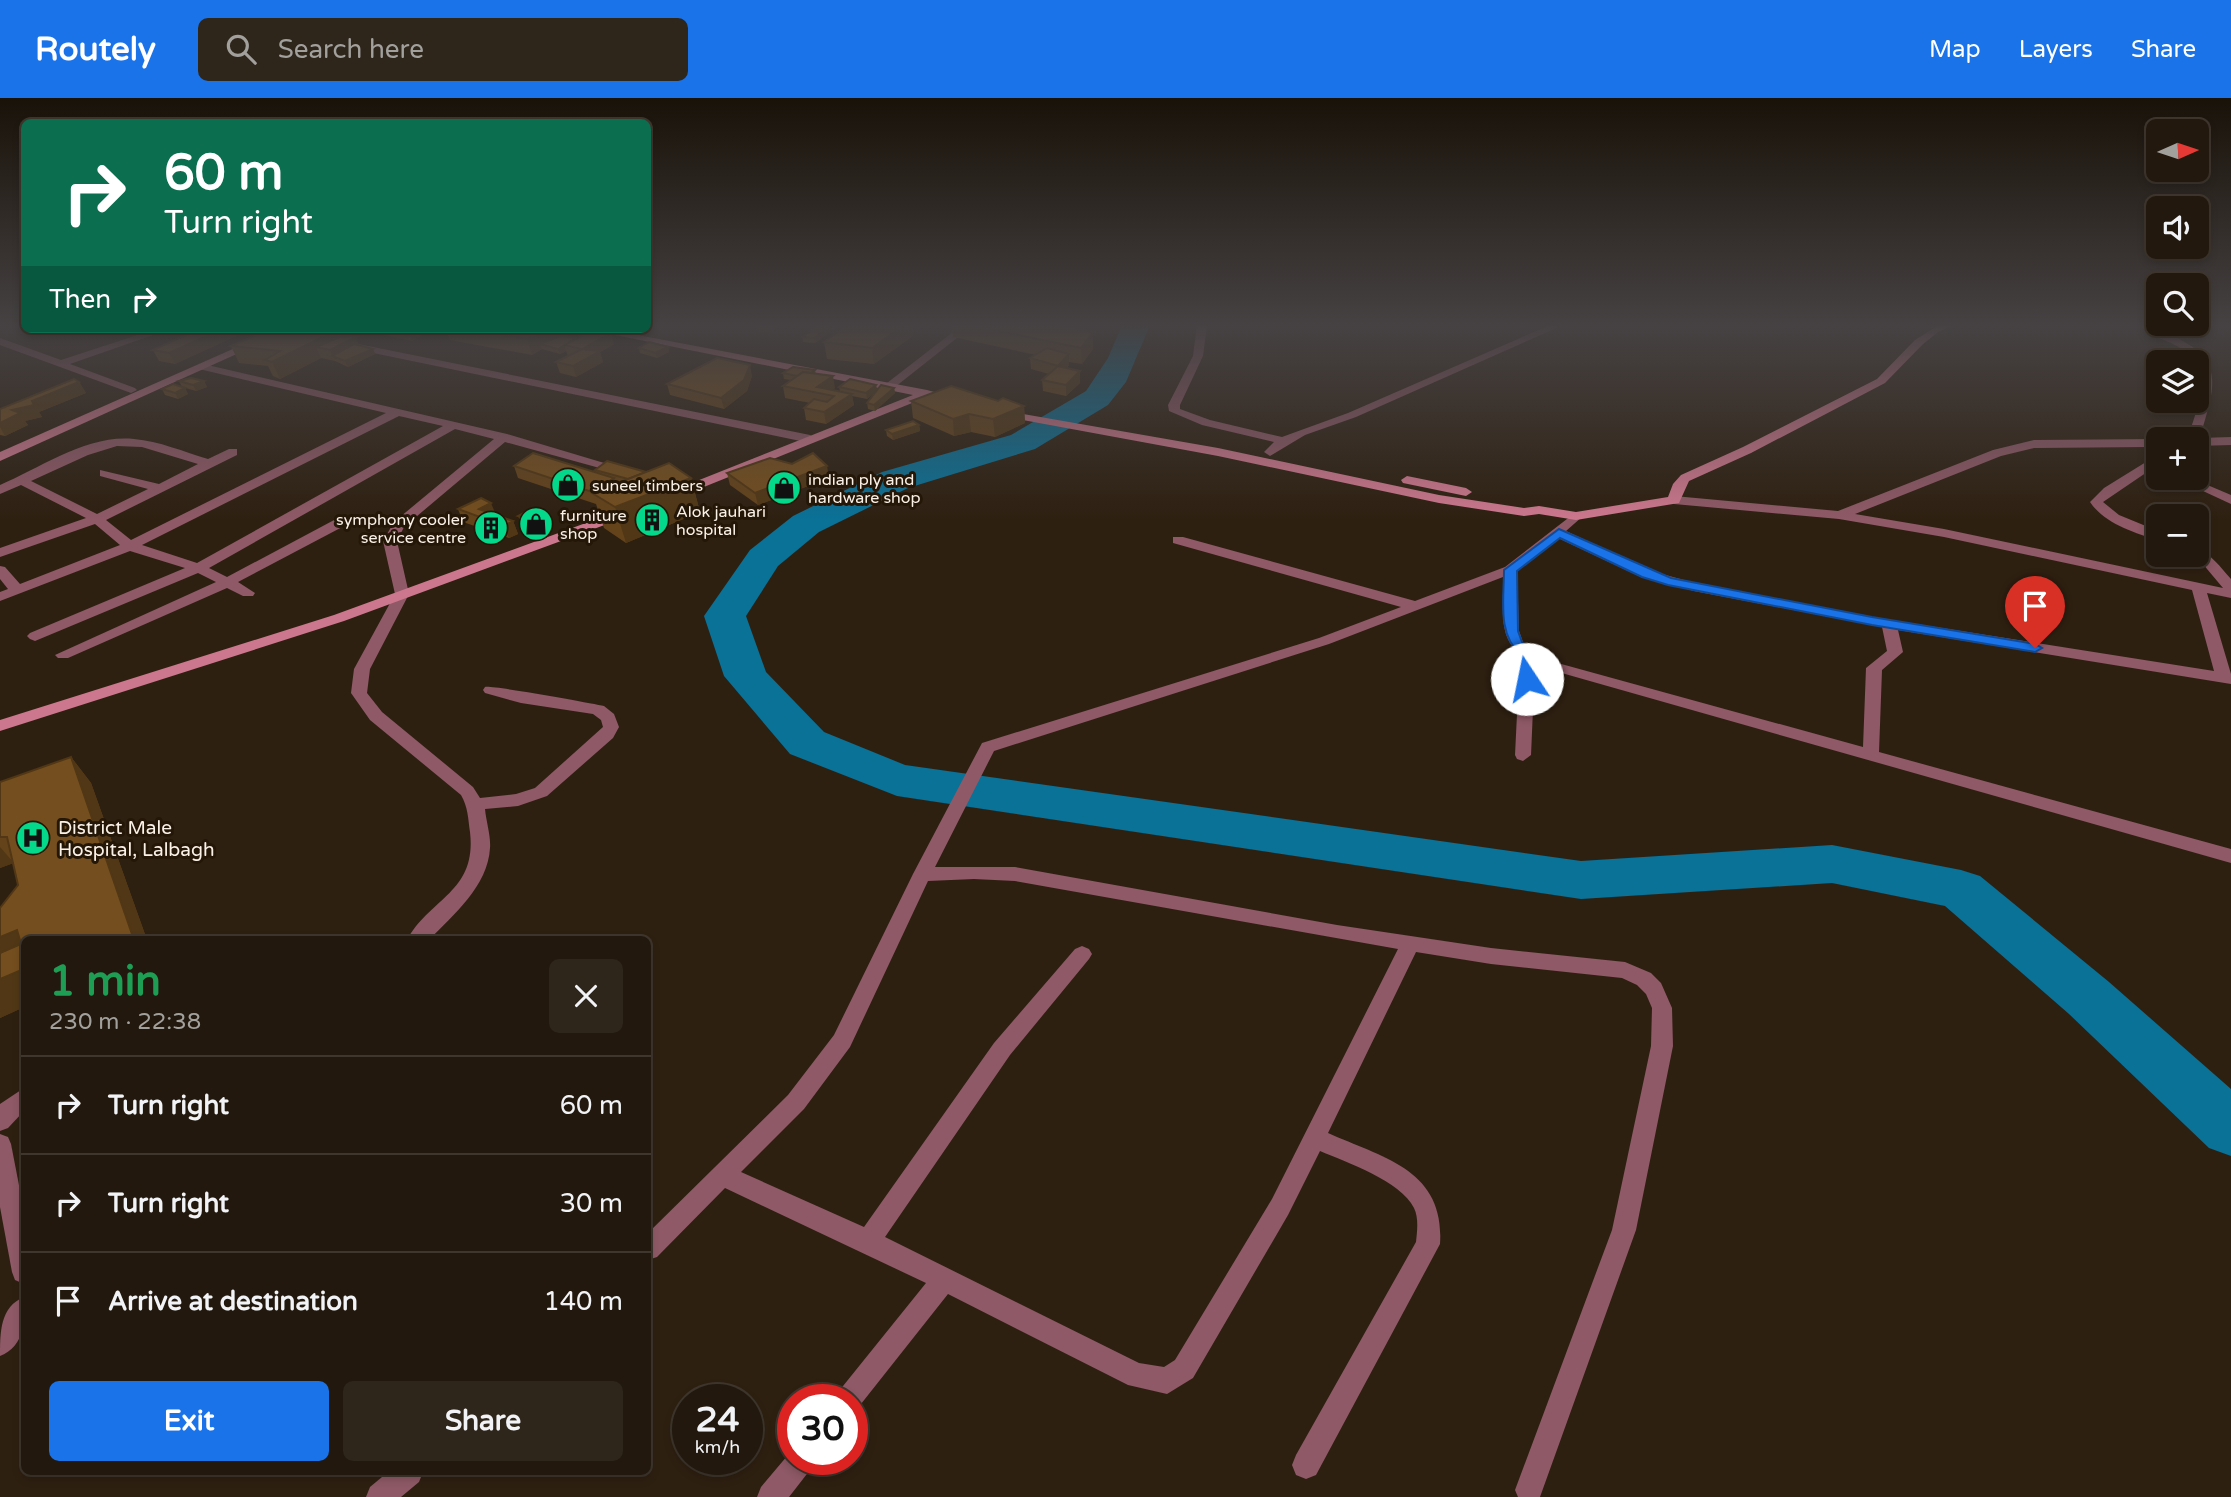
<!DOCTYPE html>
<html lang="en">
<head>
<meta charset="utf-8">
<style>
	body { margin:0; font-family:"Varela Round",sans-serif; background:#2e251b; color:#f1f3f6; height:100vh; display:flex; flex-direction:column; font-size:26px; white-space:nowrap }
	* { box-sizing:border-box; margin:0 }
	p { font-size:23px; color:#a2a09d }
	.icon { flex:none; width:38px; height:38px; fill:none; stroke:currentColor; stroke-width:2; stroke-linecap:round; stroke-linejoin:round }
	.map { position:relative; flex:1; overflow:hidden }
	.panel { position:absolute; left:21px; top:838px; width:630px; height:539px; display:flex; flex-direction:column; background:#22180d; border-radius:10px; box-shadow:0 4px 10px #0003,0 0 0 2px #3f372e }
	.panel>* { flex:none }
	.top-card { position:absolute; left:21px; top:21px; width:630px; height:214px; border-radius:10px; box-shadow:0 4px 10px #0003,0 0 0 2px #3f372e; background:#0b6e4f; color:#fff; overflow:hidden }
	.needle { width:46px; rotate:87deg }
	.tools { position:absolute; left:2146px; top:21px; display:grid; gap:14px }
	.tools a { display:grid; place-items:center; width:63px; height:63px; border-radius:10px; background:#22180d; box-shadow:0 4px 10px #0003,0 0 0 2px #3f372e; font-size:35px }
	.speed { position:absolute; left:672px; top:1286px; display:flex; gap:14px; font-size:35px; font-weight:700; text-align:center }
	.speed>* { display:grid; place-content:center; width:91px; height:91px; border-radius:50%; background:#22180d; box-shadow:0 4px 10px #0003,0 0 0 2px #3f372e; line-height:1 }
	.speed small { font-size:18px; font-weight:400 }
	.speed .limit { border:10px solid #d22; background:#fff; color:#111 }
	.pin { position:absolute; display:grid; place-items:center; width:60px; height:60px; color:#fff; margin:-72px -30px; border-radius:50% 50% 50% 0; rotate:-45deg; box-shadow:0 0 7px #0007 }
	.pin .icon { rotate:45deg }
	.me { position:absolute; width:77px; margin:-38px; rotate:349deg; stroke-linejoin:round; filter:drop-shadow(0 0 5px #0008) }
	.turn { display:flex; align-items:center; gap:24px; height:147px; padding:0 28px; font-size:32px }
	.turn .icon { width:91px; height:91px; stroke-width:2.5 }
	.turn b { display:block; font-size:49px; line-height:60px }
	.then { display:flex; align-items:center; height:66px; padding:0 28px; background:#0003; gap:14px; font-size:26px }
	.round { display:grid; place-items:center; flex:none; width:74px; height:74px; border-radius:10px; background:#2e251b }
	.summary { display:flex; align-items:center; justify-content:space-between; height:119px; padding:0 28px }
	h1 { font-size:42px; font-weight:800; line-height:52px; color:#1e9e55 }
	.cta { display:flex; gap:14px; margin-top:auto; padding:14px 28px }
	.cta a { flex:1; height:80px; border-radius:10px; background:#1a73e8; color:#fff; font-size:28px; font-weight:800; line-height:80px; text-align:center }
	.cta a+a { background:#2e251b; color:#f1f3f6 }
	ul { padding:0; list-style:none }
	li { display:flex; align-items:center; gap:21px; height:98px; padding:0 28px; border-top:2px solid #3f372e }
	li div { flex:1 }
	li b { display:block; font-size:26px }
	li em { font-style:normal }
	header { display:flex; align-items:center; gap:42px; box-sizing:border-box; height:98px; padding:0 35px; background:#1a73e8; color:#fff }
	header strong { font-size:33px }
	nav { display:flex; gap:38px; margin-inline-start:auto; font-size:24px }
	.search { width:490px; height:63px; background:#2e251b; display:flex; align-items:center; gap:18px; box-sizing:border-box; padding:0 24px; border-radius:10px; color:#a2a09d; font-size:26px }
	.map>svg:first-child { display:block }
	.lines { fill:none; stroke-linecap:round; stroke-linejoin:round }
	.river { fill:#0a7197; fill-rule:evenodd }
	.street { fill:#8f5967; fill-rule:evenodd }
	.secondary { fill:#cc778d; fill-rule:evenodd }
	.wall { fill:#64431a }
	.shaded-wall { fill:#513715 }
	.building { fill:#744e1e; stroke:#513715; stroke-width:2 }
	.route { fill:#1a73e8; stroke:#114b97; stroke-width:2 }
	.labels { text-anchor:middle; stroke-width:6; stroke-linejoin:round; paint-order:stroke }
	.far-poi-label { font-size:16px; fill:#faf1e7; stroke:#241708; text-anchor:start }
	.poi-label { font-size:19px; fill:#faf1e7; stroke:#241708; text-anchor:start }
</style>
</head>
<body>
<header>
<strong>Routely</strong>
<div class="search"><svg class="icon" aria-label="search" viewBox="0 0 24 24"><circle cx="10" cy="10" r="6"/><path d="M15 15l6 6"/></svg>Search here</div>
<nav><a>Map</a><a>Layers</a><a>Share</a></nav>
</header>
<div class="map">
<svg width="2231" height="1399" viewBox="0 0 2231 1399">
	<rect width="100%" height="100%" fill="#2e2011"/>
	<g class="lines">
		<polygon class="river" points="1122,227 1150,227 1126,284 1108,307 1035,351 908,390 819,434 778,468 746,518 766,574 824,634 905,667 1581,763 1832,747 1961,772 1980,778 2109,884 2231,991 2231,1058 2209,1050 2069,916 1945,808 1832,785 1581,801 897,698 790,656 724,578 704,518 750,452 793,418 882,374 1011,337 1086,293 1108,260"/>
		<g class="street">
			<polygon points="962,227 972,228 895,289 887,289 887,285"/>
			<polygon points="1197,227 1207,227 1203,258 1180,307 1180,311 1210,322 1282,339 1348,315 1550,227 1563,227 1356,319 1305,337 1270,358 1264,354 1274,344 1202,327 1169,313 1168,307 1193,258"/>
			<path d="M2139 227C2152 226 2162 233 2175 239 2228 264 2213 293 2200 340L2231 339V347L2196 348V341H2188C2197 306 2219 271 2177 248 2165 242 2149 237 2139 227Z"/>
			<polygon points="156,231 170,231 70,266 135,290 137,292 131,295 0,247 0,240 61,262"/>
			<polygon points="353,245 810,337 816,341 810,345 349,250 349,246"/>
			<path d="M203 266 507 336 631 373 625 377 505 344 404 429 397 443 409 496 370 571 367 595 382 614 473 689 480 700 516 696 535 690 603 629 601 622 593 616 521 605 485 595 483 592 485 589C492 587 591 605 604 608L614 616 619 629 613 640 547 698 518 708 485 711C486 723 491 738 490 750 488 788 453 817 429 842H407C430 800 477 794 470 734 468 720 468 709 461 697L370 622 351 595 354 571 395 496 383 443 394 424 494 341 455 331 209 470 227 479 336 421H346V427L238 484 255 495 253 498H243L227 490 68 560H58L55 557 216 484 198 475 35 543 30 541 27 538 30 535 185 470 130 453 0 503V494L8 491 0 481V468L5 469 20 486 120 447 95 426 0 459V450L86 420 21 387 0 396V387C40 370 88 336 134 341 159 343 184 354 208 361L229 351H237V357L106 422 131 442 386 315 199 271V267ZM399 318 443 328 197 465 142 447ZM117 348 142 349 198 366 159 386 100 372V378L148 391 97 416 31 383 88 357Z"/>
			<path d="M2158 341 2156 368 2103 404 2119 417 2158 433V442C2134 435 2104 425 2090 404L2104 390 2146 364V349L2034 350 2001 358 1855 416 1944 431 2223 490 2202 465 2190 457H2196V451C2212 456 2220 469 2231 481V500L2207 495 2231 576V586L1898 532 1903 554 1882 572 1879 654 2231 751V765L1544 570 1535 565 1531 657 1523 663 1517 661 1515 657 1520 555C1497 540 1504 505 1503 479L1329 546 994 653 935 769H1015L1337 827 1491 850 1625 864 1651 875 1661 885 1672 910 1673 948 1636 1132 1540 1399H1518L1515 1392 1612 1132 1651 948 1652 910 1646 896 1637 887 1622 880 1491 866 1416 854 1328 1035C1384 1060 1445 1072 1440 1146L1316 1377 1306 1381 1296 1377 1292 1367 1296 1357 1416 1144C1417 1134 1419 1120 1414 1110 1401 1083 1346 1064 1320 1053L1288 1117 1193 1280 1167 1296 1128 1287 948 1196 857 1311 852 1314V1302H835L839 1293 926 1185 725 1090 657 1159 648 1162V1135L788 997 834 937 913 776 982 645 1319 540 1401 509 1173 445V439H1183L1415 503 1505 469 1576 414 1583 418 1566 433 1651 473 1695 485 1872 519 2214 573 2192 492 1944 439 1839 421 1674 406 1668 402 1674 398 1838 413 1993 352 2034 342ZM1558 440 1641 479 1694 493 1882 529 1887 553 1866 570 1863 649 1554 564 1523 544 1519 533 1517 473ZM974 781 1015 783 1398 851 1272 1101 1175 1262 1164 1269 1139 1265 885 1139 1010 957 1089 861 1092 856 1089 851 1082 848 1075 851 994 945 864 1129 741 1074 804 1011 850 949 928 783Z"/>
			<polygon points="2175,380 2191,380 2231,397 2231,406"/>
			<polygon points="24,990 24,1013 8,1030 0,1033 0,1006"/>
			<polygon points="0,1036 8,1039 11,1046 24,1113 24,1186 15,1182 12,1174 0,1109"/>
			<path d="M24 1199C26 1221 25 1248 0 1258 0 1234 0 1209 24 1199Z"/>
			<polygon points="793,1351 793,1362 814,1362 810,1372 789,1399 757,1399 761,1389"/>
			<polygon points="388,1374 423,1374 419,1384 401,1399 366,1399 370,1389"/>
		</g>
		<g class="secondary">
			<polygon points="1939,227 1953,227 1938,234 1923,246 1885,285 1751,355 1689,383 1679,405 1576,422 1539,416 1524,418 1439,405 1218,358 1001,318 995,315 1001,312 1218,350 1439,397 1524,410 1539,408 1576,414 1668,399 1673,386 1681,377 1743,349 1877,281 1915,242"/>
			<polygon points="278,231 292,231 0,363 0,354"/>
			<polygon points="585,231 606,231 927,292 960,301 954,304 927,299 674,401 668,397 669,394 913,297"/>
			<polygon points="1407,378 1466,390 1472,394 1466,398 1403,385 1401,382"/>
			<polygon points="624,411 631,415 629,418 344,523 0,633 0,622 334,517"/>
		</g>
	</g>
	<g class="wall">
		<polygon points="847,227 912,227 914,237 874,266 827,261 824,244"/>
		<polygon points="952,227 1048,227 1093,251 1082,266 1069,264 1069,267 1067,270 1080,273 1080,285 1066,298 1043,293 1042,282 1049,276 1031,271 1030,260 1036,257 953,239"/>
		<polygon points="758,228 776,230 770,235 759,234"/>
		<polygon points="838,228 815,245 803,244 802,239"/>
		<polygon points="199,231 251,231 175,266 159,263 153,252"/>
		<polygon points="340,231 342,238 356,239 359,248 373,251 375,256 348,269 335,263 321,260 280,281 273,278 268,268 239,265 231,248"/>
		<polygon points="344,231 379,231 369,236"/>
		<polygon points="446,231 565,231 567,237 563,239 614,246 600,254 603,264 576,279 560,275 556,264 568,258 566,253 560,256 542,251 532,257 450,242"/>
		<polygon points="382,232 424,236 412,243 384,237"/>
		<polygon points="668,249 669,254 657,260 640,255 639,250"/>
		<polygon points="815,272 816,276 835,290 832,292 840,293 839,289 876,287 877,293 867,301 852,298 854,307 826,326 806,322 804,310 810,305 785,300 783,288 791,282 784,281 783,275"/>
		<polygon points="752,278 747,293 724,311 670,297 667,286"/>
		<polygon points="179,283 204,283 207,289 196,293 182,289"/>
		<polygon points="79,284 86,295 39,314 42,319 25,323 28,327 5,338 0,337 0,311"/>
		<polygon points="185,290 188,296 178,301 165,297 162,291"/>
		<polygon points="894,290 895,295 875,313 868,311 867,305"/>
		<polygon points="911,303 998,303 1024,308 1025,325 995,339 971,334 954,338 913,320"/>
		<polygon points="919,327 920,333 893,342 887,338 886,332"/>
		<polygon points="514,368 596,375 595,372 646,374 691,380 700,414 626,445 604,430 596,406 518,380"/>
		<polygon points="727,375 829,380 758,407 730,387"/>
		<polygon points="458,411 496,417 513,423 518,436 509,440 463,424"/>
		<polygon points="548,417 550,424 530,433 528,427 521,424 518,418"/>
		<polygon points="71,659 91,685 147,842 24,842 24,909 0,920 0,810 18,787 13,765 0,770 0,684"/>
	</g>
	<g class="shaded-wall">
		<polygon points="772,227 775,227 776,230 770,235 769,230"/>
		<polygon points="832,227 838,227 838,228 815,245 814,240"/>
		<polygon points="904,227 912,227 914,237 874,266 872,250"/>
		<polygon points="222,231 251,231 175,266 169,255"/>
		<polygon points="340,231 345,244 356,239 360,250 332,258 330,252 316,249 321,260 280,281 272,264"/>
		<polygon points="367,231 379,231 369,236"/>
		<polygon points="422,231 424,236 412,243 410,238"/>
		<polygon points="544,231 565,231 567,237 548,248 540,246 542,251 532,257 527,241"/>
		<polygon points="1093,234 1093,251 1082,266 1081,250"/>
		<polygon points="611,235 614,246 600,254 603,264 576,279 573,268 582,251"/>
		<polygon points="576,240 564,247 566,253 560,256 558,251"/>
		<polygon points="668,249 669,254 657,260 655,255"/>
		<polygon points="373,251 375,256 348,269 345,263"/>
		<polygon points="1069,256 1069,267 1059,279 1058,268"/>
		<polygon points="750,267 752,278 747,293 724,311 721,300"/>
		<polygon points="1080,273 1080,285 1066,298 1066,287"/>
		<polygon points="833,278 835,290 826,296 817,289"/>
		<polygon points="204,283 207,289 196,293 193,287"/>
		<polygon points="79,284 86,295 39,314 42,319 25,323 28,327 5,338 0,329 0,325 12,312 32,303"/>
		<polygon points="876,287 877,293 867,301 866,295"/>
		<polygon points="185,290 188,296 178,301 175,295"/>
		<polygon points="894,290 895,295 875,313 874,307"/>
		<polygon points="852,296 854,307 826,326 824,314"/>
		<polygon points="1024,308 1025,325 995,339 993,321"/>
		<polygon points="969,316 971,334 954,338 953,321"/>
		<polygon points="919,327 920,333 893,342 892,336"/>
		<polygon points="827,368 829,380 758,407 755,395"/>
		<polygon points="614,380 618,393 593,395 592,394"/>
		<polygon points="691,380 700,414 626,445 615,409"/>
		<polygon points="491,405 496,417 479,411"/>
		<polygon points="548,417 550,424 530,433 528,427"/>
		<polygon points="513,423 518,436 509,440 504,428"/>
		<polygon points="71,659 91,685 147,842 134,842"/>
		<polygon points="0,749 14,765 0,770"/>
		<polygon points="17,832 26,842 0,877 0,839"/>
		<polygon points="24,871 24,909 0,920 0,881"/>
	</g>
	<g class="building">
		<polygon points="760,227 772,227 769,230 758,228"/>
		<polygon points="820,227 832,227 814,240 802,239"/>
		<polygon points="847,227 904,227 872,250 824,244"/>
		<polygon points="970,227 1048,227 1093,234 1081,250"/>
		<polygon points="199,231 222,231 169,255 153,252"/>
		<polygon points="270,231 339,231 272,264 265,262 280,253 231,248"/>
		<polygon points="383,231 422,231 410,238 382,232"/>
		<polygon points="473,231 544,231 527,241"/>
		<polygon points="594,232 611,235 582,251 600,253 573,268 556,264 582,251 564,247"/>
		<polygon points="342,238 356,239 330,252 316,249"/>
		<polygon points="560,238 576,240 558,251 540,246"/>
		<polygon points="649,244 668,249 655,255 639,250"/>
		<polygon points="354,246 373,251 345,263 332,258"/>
		<polygon points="1047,250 1069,256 1058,268 1030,260"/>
		<polygon points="717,260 750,267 744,282 721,300 667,286"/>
		<polygon points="1058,268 1080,273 1066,287 1042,282"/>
		<polygon points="793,269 815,272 811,275 803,274 797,278 783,275"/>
		<polygon points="803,274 833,278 817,289 852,296 824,314 804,310 814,301 827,304 834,298 783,288"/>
		<polygon points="191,280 204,283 193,287 179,283"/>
		<polygon points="74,281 79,284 32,303 34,307 12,312 20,315 0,325 0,311"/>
		<polygon points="850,281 876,287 866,295 839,289"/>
		<polygon points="173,286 185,290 175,295 162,291"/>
		<polygon points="881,287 894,290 874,307 867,305"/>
		<polygon points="951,288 998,303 1003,300 1024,308 993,321 969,316 953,321 911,303"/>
		<polygon points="913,323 919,327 892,336 886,332"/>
		<polygon points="533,355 614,380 592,394 514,368"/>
		<polygon points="813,355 827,368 755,395 727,375 770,360 792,366"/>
		<polygon points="607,363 646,374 628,381 595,372"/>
		<polygon points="669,365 691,380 615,409 592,395"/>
		<polygon points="481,400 491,405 479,411 513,423 504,428 458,411"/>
		<polygon points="532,411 548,417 528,427 528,421 518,418"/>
		<polygon points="71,659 134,842 24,842 24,871 0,881 0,855 21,846 17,832 0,839 0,810 18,787 7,739 0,739 0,684"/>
	</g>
	<linearGradient id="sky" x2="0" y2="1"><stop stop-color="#191209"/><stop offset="0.54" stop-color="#464243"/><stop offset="1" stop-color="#464243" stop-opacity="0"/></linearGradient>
	<rect width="2231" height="422" fill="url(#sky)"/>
	<path class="route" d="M1559 431 1671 480 1872 519 2035 546 2042 550 2035 554 1872 527 1668 487 1642 479 1560 440 1517 473 1518 533 1522 544 1535 555 1534 581 1527 585 1520 581 1521 557C1497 537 1504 501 1504 472Z"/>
	<defs>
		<g id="shop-disc" transform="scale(1.75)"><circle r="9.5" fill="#04d98b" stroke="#241708"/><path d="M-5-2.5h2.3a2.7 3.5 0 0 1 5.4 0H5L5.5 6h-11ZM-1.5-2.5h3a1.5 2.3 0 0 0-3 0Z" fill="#111"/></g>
		<g id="building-disc" transform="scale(1.75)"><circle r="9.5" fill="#04d98b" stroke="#241708"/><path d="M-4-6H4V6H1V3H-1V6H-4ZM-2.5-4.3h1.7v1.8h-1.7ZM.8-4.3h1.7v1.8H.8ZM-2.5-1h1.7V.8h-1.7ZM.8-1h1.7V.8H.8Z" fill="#111"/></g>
		<g id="hospital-disc" transform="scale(1.75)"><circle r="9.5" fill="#04d98b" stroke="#241708"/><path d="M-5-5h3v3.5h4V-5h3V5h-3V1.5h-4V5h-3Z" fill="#111"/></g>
	</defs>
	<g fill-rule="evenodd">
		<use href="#shop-disc" x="568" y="387"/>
		<use href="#shop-disc" x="784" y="390"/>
		<use href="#building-disc" x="652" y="422"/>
		<use href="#shop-disc" x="536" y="426"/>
		<use href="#building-disc" x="491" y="430"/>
		<use href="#hospital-disc" x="33" y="740"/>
	</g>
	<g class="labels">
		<g class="far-poi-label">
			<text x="808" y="387">indian ply and<tspan x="808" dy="18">hardware shop</tspan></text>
			<text x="592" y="393">suneel timbers</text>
			<text x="676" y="419">Alok jauhari<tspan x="676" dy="18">hospital</tspan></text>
			<text x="560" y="423">furniture<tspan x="560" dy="18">shop</tspan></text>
			<text x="466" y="427" text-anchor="end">symphony cooler<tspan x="466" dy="18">service centre</tspan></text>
		</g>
		<g class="poi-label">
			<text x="58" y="736">District Male<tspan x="58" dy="22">Hospital, Lalbagh</tspan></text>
		</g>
	</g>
</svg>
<div class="tools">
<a><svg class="needle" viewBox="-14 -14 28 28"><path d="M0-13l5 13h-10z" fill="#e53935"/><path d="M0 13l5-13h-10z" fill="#a2a09d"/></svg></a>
<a><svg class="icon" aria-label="sound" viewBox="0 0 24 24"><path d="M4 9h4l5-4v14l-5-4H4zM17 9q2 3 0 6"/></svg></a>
<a><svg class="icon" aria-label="search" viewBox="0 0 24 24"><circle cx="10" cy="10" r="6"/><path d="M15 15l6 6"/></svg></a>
<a><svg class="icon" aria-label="layers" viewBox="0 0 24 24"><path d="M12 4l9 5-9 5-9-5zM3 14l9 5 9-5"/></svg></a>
<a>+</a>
<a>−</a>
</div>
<div class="speed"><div>24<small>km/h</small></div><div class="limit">30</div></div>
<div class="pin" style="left:2035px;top:550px;background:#d93025"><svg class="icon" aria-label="arrive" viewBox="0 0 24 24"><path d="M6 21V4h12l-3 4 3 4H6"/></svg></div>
<svg class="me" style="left:1527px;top:581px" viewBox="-20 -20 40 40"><circle r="19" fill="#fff"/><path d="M0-13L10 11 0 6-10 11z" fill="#1a73e8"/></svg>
<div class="top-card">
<div class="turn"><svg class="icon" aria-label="right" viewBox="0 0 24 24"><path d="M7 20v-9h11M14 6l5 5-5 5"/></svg><div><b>60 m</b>Turn right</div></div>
<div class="then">Then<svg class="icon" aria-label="right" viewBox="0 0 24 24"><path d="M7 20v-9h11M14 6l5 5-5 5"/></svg></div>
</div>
<section class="panel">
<div class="summary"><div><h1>1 min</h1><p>230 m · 22:38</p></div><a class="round"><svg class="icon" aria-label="close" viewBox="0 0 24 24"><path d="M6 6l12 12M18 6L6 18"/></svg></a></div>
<ul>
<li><svg class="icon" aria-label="right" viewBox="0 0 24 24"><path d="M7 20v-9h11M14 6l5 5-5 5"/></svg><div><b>Turn right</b></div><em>60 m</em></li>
<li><svg class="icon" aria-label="right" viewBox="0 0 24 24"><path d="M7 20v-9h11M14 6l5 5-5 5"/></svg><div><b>Turn right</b></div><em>30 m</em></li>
<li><svg class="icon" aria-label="arrive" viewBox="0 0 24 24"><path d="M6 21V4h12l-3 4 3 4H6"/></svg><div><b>Arrive at destination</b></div><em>140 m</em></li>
</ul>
<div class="cta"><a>Exit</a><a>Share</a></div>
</section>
</div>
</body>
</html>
